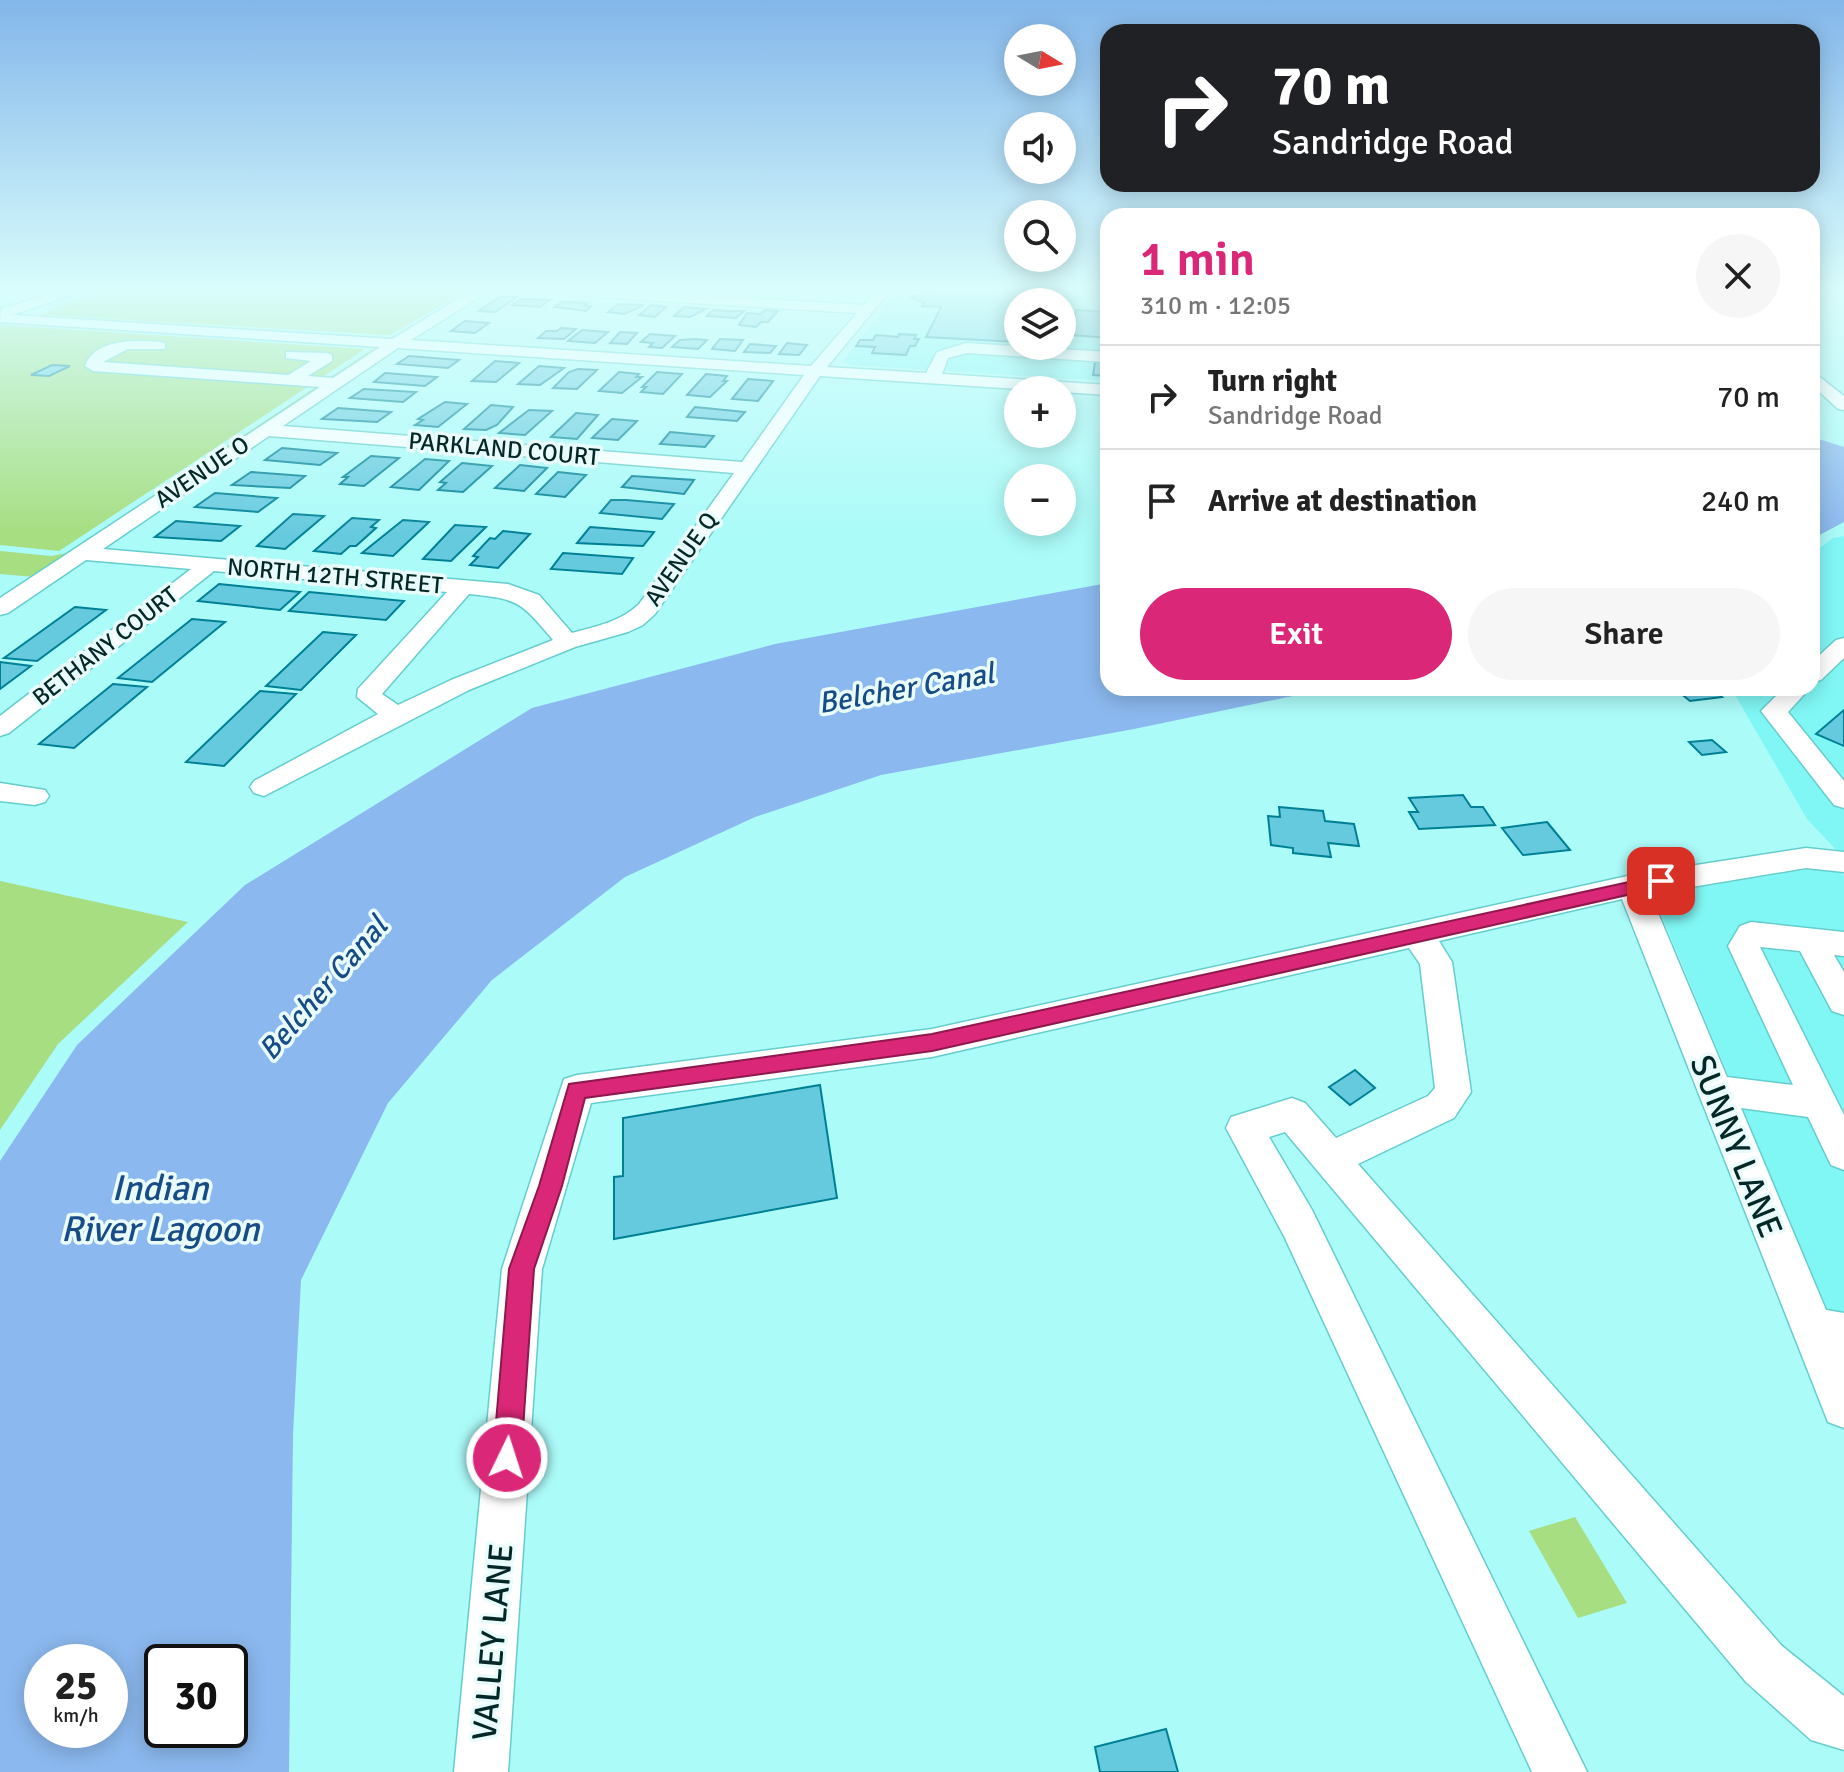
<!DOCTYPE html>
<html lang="en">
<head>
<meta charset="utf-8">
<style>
	body { margin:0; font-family:Signika,sans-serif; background:#f6f6f6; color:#222; height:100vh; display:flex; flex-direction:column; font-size:30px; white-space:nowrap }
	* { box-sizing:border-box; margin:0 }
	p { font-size:26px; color:#767676 }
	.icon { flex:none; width:44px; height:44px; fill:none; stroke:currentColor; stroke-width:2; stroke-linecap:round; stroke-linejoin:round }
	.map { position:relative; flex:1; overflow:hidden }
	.side { position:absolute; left:1100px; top:208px; width:720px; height:488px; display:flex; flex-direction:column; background:#fff; border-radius:24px; box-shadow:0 4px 20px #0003 }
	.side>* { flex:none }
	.banner { position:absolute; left:1100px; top:24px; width:720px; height:168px; border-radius:24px; box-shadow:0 4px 20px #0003; background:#202124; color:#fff; overflow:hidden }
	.needle { width:52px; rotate:100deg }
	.fabs { position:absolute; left:1004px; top:24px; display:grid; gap:16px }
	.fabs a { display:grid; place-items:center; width:72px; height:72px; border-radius:50%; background:#fff; box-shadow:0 4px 20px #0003; font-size:40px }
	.speed { position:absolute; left:24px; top:1644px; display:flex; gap:16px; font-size:40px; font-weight:700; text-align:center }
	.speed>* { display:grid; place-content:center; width:104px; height:104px; border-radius:50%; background:#fff; box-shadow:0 4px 20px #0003; line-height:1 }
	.speed small { font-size:20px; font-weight:400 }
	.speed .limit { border:4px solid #111; border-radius:12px; background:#fff; color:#111 }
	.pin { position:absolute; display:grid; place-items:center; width:68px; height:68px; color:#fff; margin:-34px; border-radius:16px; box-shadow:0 4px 12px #0006 }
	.me { position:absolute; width:88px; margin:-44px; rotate:4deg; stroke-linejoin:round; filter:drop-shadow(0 0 6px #0008) }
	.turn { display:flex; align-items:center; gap:28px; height:168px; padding:0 40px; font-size:36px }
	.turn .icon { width:104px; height:104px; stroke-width:2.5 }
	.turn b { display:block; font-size:56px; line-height:68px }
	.round { display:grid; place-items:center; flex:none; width:84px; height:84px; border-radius:42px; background:#f6f6f6 }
	.head { display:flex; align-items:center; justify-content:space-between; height:136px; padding:0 40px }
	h1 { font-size:48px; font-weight:600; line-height:60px; color:#db2777 }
	.cta { display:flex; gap:16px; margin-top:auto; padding:16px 40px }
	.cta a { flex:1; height:92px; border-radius:48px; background:#db2777; color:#fff; font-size:32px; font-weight:600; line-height:92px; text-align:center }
	.cta a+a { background:#f6f6f6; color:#222 }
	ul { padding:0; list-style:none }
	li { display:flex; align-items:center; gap:24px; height:104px; padding:0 40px; border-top:2px solid #e0e0e0 }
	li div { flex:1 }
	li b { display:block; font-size:30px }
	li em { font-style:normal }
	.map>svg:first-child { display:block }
	.built { fill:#80f7f5; fill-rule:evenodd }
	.green { fill:#a6de81 }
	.water { fill:#8bb8ee; fill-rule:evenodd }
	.building { fill:#66cadf; stroke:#008095; stroke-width:2 }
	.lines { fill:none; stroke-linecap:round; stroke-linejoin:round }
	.minor-casing { stroke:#65cecc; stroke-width:3 }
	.minor { fill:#fff; fill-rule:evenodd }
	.route { fill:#db2777; stroke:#8e194d; stroke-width:2 }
	.labels { text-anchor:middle; stroke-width:7; stroke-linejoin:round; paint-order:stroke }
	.far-street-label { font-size:24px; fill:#042827; stroke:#e9fcfb }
	.water-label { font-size:30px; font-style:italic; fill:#184c86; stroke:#e9fcfb }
	.near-street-label { font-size:34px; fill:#042827; stroke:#e9fcfb }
	.near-water-label { font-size:36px; font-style:italic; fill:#184c86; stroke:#e9fcfb }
</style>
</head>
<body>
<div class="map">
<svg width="1844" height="1772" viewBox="0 0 1844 1772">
	<rect width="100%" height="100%" fill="#abfbf9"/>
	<g class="built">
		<path d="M902 287H1108V381L850 365 843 361ZM1018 302H1062V346H1018Z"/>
		<polygon points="1844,536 1844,858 1807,819 1731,688 1812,688 1812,554 1833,538"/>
		<polygon points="1815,868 1840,871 1844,876 1844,1353 1653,895"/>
	</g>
	<g class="green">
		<polygon points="108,287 473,287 390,335 40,315"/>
		<polygon points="0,321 384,345 35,577 0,574 0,551 51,556 67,553 374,348"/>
		<polygon points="0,325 365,349 59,551 0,545"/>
		<polygon points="0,881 188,922 58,1044 0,1130"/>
		<polygon points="1575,1517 1627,1603 1578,1618 1529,1531"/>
	</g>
	<g class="water">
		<polygon points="1812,437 1844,447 1844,522 1812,539"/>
		<path d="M1108 583V688H1331L1134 729 881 775 755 817 625 877 492 980 388 1103 301 1280 293 1434 289 1772H0V1161L77 1045 245 885 532 708 775 644ZM42 1662H110V1730H42ZM162 1662H230V1730H162Z"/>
	</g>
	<g class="building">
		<polygon points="951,287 1045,287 1043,296 1035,295 1033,302 1018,302 1018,342 926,337 941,307 922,306 924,303 911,297 929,293 931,289 949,290"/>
		<polygon points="501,296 517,297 495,312 479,311"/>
		<polygon points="521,299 535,299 550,300 540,307 512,305"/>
		<polygon points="562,302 587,303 584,306 591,306 586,311 555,307"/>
		<polygon points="619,304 644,305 624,314 608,312"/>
		<polygon points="651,305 666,307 655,317 639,315"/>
		<polygon points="684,307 706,309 690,317 674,316"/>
		<polygon points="713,310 728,311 744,311 736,318 707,316"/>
		<polygon points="765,310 778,311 768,322 761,322 756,327 739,325 747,313 761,314"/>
		<polygon points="1076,310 1108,312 1108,338 1071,335"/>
		<polygon points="465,321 489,323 475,333 451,331"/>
		<polygon points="561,328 576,329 564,339 538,338 546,331 557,331"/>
		<polygon points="582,330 608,332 595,343 568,341"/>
		<polygon points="620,332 637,333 627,344 610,343"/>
		<polygon points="650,334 675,336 662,348 649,347 653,343 641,342"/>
		<polygon points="899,334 916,335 914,339 919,339 915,346 910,346 906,355 872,353 875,347 856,346 860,340 873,340 876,335 898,337"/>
		<polygon points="720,339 743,340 735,351 712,349"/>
		<polygon points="680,340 694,339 707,340 698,349 672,347"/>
		<polygon points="787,343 807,345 799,355 779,354"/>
		<polygon points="750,344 776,346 770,353 744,352"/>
		<polygon points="409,356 459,360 448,368 397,364"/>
		<polygon points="495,361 519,363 496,382 472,381"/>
		<polygon points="1095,362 1108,362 1108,376 1093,375"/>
		<polygon points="52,365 70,366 49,376 31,375"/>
		<polygon points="539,366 564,368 540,385 518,384"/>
		<polygon points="578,369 597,370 577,389 553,388 569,372"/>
		<polygon points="619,372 639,374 636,377 642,377 622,393 599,391"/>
		<polygon points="657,372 682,374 663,394 641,392 646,387 642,387"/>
		<polygon points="385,373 437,377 425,386 374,382"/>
		<polygon points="706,374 727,376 723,381 727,381 710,397 687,395"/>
		<polygon points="748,379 773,381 758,401 732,399"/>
		<polygon points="364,389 416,392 403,402 350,398"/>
		<polygon points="445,402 467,404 438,427 415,425 423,420 418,419"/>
		<polygon points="491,405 513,407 497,425 486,430 464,429"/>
		<polygon points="695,407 745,412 737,421 687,417"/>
		<polygon points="338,408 391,412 377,422 322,419"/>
		<polygon points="529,410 552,411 525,435 499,433"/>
		<polygon points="576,413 598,415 577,439 551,437"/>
		<polygon points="612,419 637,421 618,440 592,438"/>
		<polygon points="670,432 714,436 705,447 660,444"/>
		<polygon points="282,448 337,453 320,465 265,460"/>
		<polygon points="371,456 399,458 364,486 340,484 348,477 343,477"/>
		<polygon points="425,459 449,461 419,490 391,487"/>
		<polygon points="462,463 492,466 463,492 438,490 446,483 440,482"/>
		<polygon points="520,465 547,468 524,491 495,488"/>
		<polygon points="251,472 305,476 290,488 232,485"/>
		<polygon points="558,472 586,475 565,497 536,494"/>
		<polygon points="632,476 694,480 684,494 622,487"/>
		<polygon points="215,493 277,498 258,512 195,507"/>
		<polygon points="611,500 626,500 674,504 662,519 600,513"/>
		<polygon points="293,514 324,516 285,549 257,546"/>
		<polygon points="352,518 379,520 371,527 376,528 356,546 350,546 341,554 314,551"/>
		<polygon points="403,520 429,522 393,556 362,553"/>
		<polygon points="176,521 240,526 221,541 155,537"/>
		<polygon points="455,525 486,527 451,561 423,559"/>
		<polygon points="590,527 654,532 643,546 577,543"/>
		<polygon points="503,531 530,534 498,568 470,565 478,557 473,556 490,538 495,539"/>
		<polygon points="563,553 633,558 622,574 551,569"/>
		<polygon points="219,584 300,592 280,610 198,601"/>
		<polygon points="309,592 404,601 386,620 289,611"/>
		<polygon points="75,607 106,610 37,661 4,658"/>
		<polygon points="192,619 225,622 152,682 118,678"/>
		<polygon points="323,632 356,635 301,690 266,686"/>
		<polygon points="0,662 31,666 0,689"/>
		<polygon points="113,684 147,687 74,748 39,744"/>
		<polygon points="1674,688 1711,688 1722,697 1690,701"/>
		<polygon points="260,691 296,694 224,766 186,762"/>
		<polygon points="1844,710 1844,746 1816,734"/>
		<polygon points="1712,740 1726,752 1702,755 1689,742"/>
		<polygon points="1463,795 1471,807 1483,807 1495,825 1419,829 1409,812 1418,812 1409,798"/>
		<polygon points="1279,807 1323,811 1325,821 1354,824 1359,846 1328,843 1331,857 1293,853 1293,848 1271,845 1268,816 1280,817"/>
		<polygon points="1547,822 1570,850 1523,855 1502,828"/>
		<polygon points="1355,1070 1375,1088 1350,1105 1329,1087"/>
		<polygon points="820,1085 837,1198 614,1239 614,1177 623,1176 623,1118"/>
		<polygon points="1166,1729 1178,1772 1100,1772 1095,1747"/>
	</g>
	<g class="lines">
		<g class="minor-casing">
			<g id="minor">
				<path d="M74 287H95L12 315 392 339 478 287H568L864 305 879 287H893L827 367 926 373 937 352 966 343 1108 352V362L967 353 948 358 942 374 1108 385V395L820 376 655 614 643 625 628 632 575 647 469 690 264 796 254 793 250 787 254 781 378 714 357 697 358 689 447 592 214 571 9 733 0 736V716L191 569 86 560 8 613 0 615V598L320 387 93 371 85 366C95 338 136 340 160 342L165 343V349H128L103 362 288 375 311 361 286 358V352L327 353 332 355V361L308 376 333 378 380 347 0 322 1 309ZM494 288 500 291 857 313 811 366 411 340ZM398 348 804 375 742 462 283 426ZM269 436 734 473 639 604C620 622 597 626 572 633L539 595 508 584 103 549ZM469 594C519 599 521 602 553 640L451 680 398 705 382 694Z"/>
				<polygon points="1812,371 1844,396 1844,410 1838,409 1812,385"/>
				<polygon points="1844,638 1844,658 1821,680 1812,682 1812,662 1836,640"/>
				<polygon points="1784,688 1810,688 1788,712 1844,781 1844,808 1834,805 1761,711"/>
				<polygon points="0,783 45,790 49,796 45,802 35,805 0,801"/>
				<polygon points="1806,848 1844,852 1844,872 1806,868 1650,894 1727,1077 1793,1085 1728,946 1740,926 1751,922 1844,932 1844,956 1834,955 1844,972 1844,1015 1832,1011 1800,951 1760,947 1844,1115 1844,1170 1831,1165 1808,1117 1741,1108 1826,1310 1844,1313 1844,1428 1828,1422 1622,899 1439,941 1452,962 1471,1092 1454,1118 1358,1164 1782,1646 1844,1696 1844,1750 1811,1740 1746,1682 1285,1132 1269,1137 1312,1210 1587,1772 1532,1772 1284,1236 1226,1128 1231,1117 1292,1098 1305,1103 1336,1138 1428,1096 1435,1088 1420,964 1409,948 932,1057 591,1103 542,1269 508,1772 454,1772 502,1269 564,1079 577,1075 932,1029 1632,875"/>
			</g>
		</g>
		<use href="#minor" class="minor"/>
	</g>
	<linearGradient id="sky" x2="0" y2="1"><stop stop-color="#83b6ea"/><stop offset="0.54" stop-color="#d9fdfc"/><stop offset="1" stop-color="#d9fdfc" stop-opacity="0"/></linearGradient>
	<rect width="1844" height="535" fill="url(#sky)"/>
	<polygon class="route" points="1661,875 1667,877 1670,881 1667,886 932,1051 585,1098 562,1186 534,1269 521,1458 516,1467 507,1472 497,1467 493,1458 509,1269 539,1186 569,1084 932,1034"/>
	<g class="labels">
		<g class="far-street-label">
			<text transform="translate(504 449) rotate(5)" y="8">PARKLAND COURT</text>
			<text transform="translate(202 472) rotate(-34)" y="8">AVENUE O</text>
			<text transform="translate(681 559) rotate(-55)" y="8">AVENUE Q</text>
			<text transform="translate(335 576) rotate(5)" y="8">NORTH 12TH STREET</text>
			<text transform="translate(105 646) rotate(-38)" y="8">BETHANY COURT</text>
		</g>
		<g class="water-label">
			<text transform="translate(906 688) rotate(-10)" y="10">Belcher Canal</text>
			<text transform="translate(323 988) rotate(-49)" y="10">Belcher Canal</text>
		</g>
		<g class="near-street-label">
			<text transform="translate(1737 1146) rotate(68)" y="12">SUNNY LANE</text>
			<text transform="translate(492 1642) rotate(-85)" y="12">VALLEY LANE</text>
		</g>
		<g class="near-water-label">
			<text x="160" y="1200">Indian<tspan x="160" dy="41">River Lagoon</tspan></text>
		</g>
	</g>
</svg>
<div class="fabs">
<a><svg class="needle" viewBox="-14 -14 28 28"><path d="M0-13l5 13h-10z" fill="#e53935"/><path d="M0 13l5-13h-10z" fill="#767676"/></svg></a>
<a><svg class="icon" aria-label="sound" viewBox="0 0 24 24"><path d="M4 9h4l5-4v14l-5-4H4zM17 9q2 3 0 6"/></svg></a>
<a><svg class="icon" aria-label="search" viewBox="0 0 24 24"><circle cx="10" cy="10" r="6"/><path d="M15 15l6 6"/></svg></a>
<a><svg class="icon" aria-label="layers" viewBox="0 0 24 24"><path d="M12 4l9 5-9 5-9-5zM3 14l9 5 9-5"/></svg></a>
<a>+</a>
<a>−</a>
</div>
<div class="speed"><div>25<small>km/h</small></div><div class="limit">30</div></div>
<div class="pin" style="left:1661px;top:881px;background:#d93025"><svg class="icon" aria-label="arrive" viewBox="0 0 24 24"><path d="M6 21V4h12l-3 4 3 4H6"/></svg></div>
<svg class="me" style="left:507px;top:1458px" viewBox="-20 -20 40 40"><circle r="17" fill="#db2777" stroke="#fff" stroke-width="3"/><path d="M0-11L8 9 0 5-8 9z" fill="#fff"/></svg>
<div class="banner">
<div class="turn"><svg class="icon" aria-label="right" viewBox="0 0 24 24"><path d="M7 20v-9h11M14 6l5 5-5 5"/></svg><div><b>70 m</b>Sandridge Road</div></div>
</div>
<section class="side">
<div class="head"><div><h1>1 min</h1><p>310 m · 12:05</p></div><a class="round"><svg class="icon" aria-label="close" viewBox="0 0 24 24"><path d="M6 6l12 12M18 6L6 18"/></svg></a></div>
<ul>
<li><svg class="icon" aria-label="right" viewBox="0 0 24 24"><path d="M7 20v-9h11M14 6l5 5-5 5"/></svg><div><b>Turn right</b><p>Sandridge Road</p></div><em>70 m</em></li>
<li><svg class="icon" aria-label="arrive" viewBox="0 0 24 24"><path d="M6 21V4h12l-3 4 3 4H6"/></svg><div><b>Arrive at destination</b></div><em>240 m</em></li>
</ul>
<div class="cta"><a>Exit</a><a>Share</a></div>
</section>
</div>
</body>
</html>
